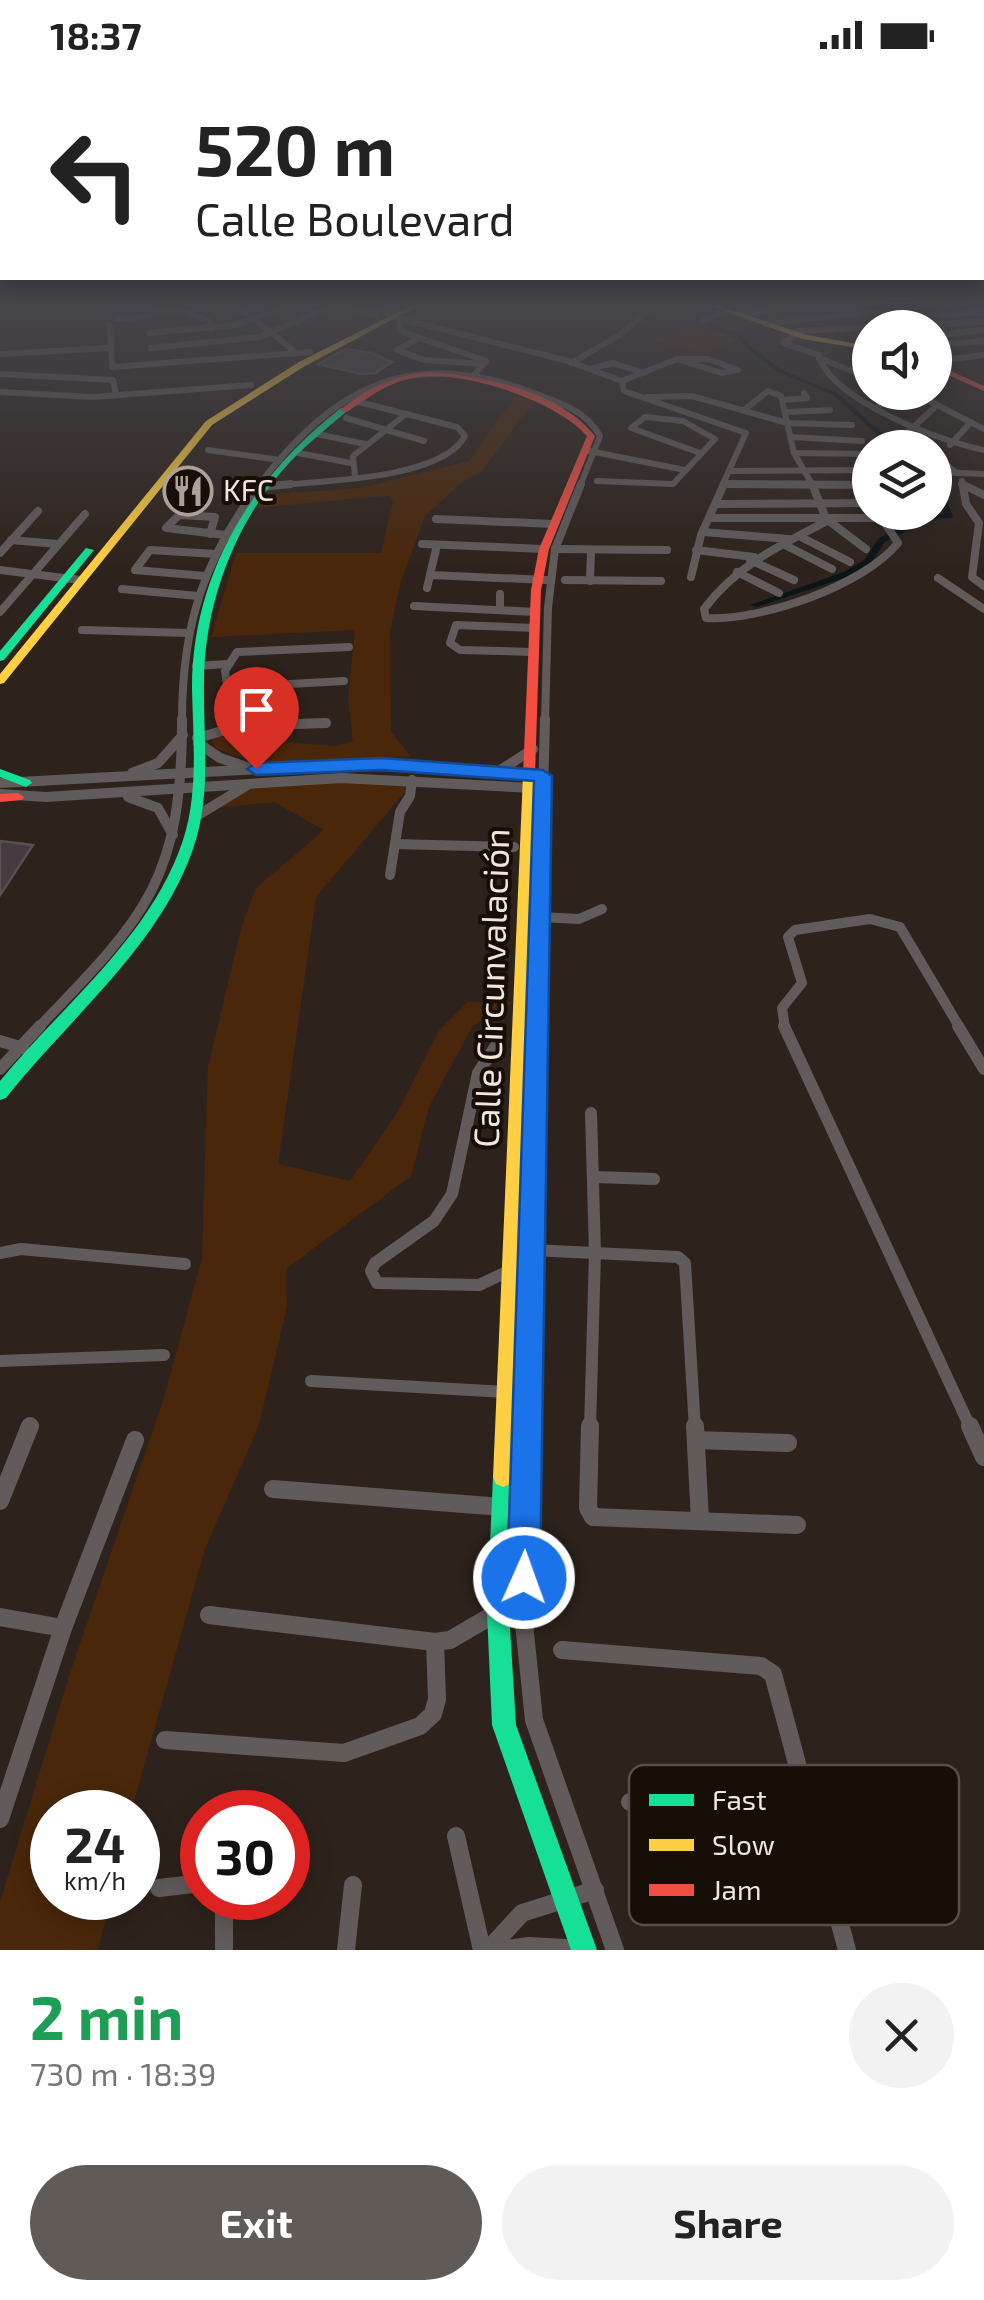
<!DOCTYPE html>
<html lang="en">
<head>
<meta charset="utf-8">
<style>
	body { margin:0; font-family:"Exo 2",sans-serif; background:#f2f2f2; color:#222; height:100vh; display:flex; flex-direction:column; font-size:38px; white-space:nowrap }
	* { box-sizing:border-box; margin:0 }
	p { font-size:32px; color:#767676 }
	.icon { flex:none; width:55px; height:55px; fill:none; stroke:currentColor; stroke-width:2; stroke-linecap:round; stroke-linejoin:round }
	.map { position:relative; height:1880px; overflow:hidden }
	.drawer { display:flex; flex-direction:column; background:#fff; flex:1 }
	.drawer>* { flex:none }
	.banner { position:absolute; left:0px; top:0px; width:985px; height:210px; box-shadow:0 5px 25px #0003; background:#fff; color:#222; overflow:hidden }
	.tools { position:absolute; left:852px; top:240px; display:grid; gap:20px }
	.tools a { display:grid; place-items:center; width:100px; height:100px; border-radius:50%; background:#fff; box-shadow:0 5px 25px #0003; font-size:50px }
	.speed { position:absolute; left:30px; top:1720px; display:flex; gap:20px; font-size:50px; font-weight:700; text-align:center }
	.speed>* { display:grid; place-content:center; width:130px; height:130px; border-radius:50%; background:#fff; box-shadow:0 5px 25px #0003; line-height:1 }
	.speed small { font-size:25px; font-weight:400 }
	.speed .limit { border:15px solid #d22; background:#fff; color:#111 }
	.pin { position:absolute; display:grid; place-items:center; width:85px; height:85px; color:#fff; margin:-102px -42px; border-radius:50% 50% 50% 0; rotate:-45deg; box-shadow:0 0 10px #0007 }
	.pin .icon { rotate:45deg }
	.me { position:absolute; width:110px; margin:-55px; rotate:2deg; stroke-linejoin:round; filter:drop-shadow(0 0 8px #0008) }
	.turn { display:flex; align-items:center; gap:35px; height:210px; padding:0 30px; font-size:45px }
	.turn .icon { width:130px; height:130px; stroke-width:2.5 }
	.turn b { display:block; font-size:70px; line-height:85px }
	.round { display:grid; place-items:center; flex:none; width:105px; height:105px; border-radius:52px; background:#f2f2f2 }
	.head { display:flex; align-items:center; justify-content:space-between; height:170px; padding:0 30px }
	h1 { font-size:60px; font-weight:700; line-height:75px; color:#1e9e55 }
	.cta { display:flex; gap:20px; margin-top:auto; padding:20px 30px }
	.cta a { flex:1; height:115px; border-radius:60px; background:#615b58; color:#fff; font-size:40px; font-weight:700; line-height:115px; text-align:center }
	.cta a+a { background:#f2f2f2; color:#222 }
	.status { display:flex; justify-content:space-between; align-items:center; height:70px; padding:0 50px; background:#fff; direction:ltr }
	.status svg { height:28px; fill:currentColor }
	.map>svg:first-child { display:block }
	.green { fill:#4a270a }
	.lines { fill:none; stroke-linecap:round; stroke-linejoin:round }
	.canal { fill:#0b1417; fill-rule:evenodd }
	.building { fill:#453b41; stroke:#585153; stroke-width:2.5 }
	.street-far4 { stroke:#615b5b; stroke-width:6 }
	.street-far3 { stroke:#615b5b; stroke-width:8 }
	.street-far2 { stroke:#615b5b; stroke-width:10 }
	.street-far1 { stroke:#615b5b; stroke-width:12 }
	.street { stroke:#615b5b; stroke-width:18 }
	.fast { fill:#16e098; fill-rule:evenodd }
	.slow { fill:#ffcf43; fill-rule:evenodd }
	.jam { fill:#f24e42; fill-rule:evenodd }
	.route { fill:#1a73e8; stroke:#114b97; stroke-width:2.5 }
	.labels { text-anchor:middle; stroke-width:8; stroke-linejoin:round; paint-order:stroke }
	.far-poi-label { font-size:30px; fill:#f3e5dc; stroke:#170e08; text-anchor:start }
	.street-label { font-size:35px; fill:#f3e5dc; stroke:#170e08 }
	.key { fill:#170e08; stroke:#594e48; stroke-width:2.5 }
	.key-label { font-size:28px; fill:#f3e5dc }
</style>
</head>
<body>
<div class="status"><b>18:37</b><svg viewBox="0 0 49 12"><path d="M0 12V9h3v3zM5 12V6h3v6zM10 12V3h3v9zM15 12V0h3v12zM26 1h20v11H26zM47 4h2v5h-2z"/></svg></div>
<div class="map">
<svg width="984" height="1880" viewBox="0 0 984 1880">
	<rect width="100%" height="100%" fill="#2e231c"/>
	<g class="green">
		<polygon points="694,258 722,262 734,270 707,284 652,270 668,262"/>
		<path d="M515 326 534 331 482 401 463 411 425 446 400 514 390 562 391 661 411 687C348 684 274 705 216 678L210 666 336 676 353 671 348 629 355 560 211 567 236 483H381L393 431 390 426 372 427 256 438 266 425 361 418 469 391Z"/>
		<path d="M408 709 404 723 316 827 278 1094 350 1111 397 1043 440 959 468 932H514L472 957 429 1037 411 1106 286 1199 287 1237 259 1355 205 1479 131 1742H52V1828H111L98 1880H0V1832L70 1603 164 1328 202 1188 208 997 241 859 255 819 324 760 274 732 212 738C247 703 358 712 408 709Z"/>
	</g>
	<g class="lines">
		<g class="canal">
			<polygon points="710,255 741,264 750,276 782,300 837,323 881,362 911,378 902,378 877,364 833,325 778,302 746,278 737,266 708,258"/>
			<polygon points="936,420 943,422 953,446 952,448 931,449 885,472 870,494 850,506 757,537 750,535 844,502 864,490 879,468 926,445 944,444"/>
		</g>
	</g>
	<g class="building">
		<polygon points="345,279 372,283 392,292 375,303 361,304 318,294"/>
		<polygon points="0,771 33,775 0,825"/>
	</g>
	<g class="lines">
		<g class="street-far4">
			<polyline points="229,235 248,244 293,280"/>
			<polyline points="343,235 377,247"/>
			<polyline points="116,237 148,235"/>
			<polyline points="151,240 180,240 209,251 211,259"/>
			<polyline points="368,244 390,235"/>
			<polyline points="746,245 784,235"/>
			<polyline points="389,246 565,290 622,311 624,321 746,363 722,416"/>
			<polyline points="932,246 984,242"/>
			<polyline points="117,249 149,246"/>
			<polyline points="400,249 400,260 406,263 486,291 474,305"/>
			<polyline points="880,250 933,255 984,251"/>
			<polyline points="702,251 726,241"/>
			<polyline points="765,254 937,235"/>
			<polyline points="110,255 112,297 310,282"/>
			<polyline points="798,261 880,257"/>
			<polyline points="149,263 235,255 293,235"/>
			<polyline points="798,264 783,273 819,285"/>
			<polyline points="935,265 984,260"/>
			<polyline points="419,268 397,280 424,290 484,294"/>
			<polyline points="935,275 984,271"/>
			<polyline points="151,278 259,267 336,235"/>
			<polyline points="0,284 110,278"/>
			<path d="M819 288C837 332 939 371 984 380"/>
			<polyline points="819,288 870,308"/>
			<polygon points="677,289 708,289 738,300 721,303"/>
			<polyline points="935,291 984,285"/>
			<polyline points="571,293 618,266 655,235"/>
			<polyline points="590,299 613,293 638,301"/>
			<polyline points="0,304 113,310 116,325"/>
			<polyline points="622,311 677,289"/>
			<polyline points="0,322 93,327 251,315"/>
			<polyline points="912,322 984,359"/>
			<polyline points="647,327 692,326 787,353 852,355"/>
			<polyline points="783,330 807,328 804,323"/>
			<polyline points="877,337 902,322"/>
			<polyline points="744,340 768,321 781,326 794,383 813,416"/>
			<polyline points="787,342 830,340"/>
			<polyline points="346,348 424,371"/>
			<polyline points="317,364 365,374"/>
			<polyline points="791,367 862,371"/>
			<polyline points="950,375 971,352"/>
			<polyline points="921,378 905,365 936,336"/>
			<polyline points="208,380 280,390"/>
			<polyline points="589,381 685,400"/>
			<polyline points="298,383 351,393"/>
			<polyline points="794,383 870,384"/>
			<polyline points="935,386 957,403"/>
			<polyline points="731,401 870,400"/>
			<polyline points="935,402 984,404"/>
			<polyline points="355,406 353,386 406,344"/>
			<polyline points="597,411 673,414 715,369 683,351 645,347 631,358 700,383"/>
			<polyline points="962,411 963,416"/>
			<polyline points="725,414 870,415"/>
			<path d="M258 416C333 317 410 276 531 322 558 332 586 340 600 366L580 416"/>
			<path d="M267 416C314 411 441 411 465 366L457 357 359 332"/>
		</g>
		<g class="street-far3">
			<polyline points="725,414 870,415"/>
			<path d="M812 414 827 451C780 475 736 496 704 539L706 548C761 551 863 516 898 473L883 450"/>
			<polyline points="962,414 984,425"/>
			<polyline points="261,417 291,414"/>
			<polyline points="963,417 966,434 979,453 972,507 984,516"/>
			<polyline points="718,434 870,433"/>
			<polyline points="711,448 919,448"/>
			<polyline points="436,449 553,454"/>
			<polyline points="829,451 866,479"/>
			<polyline points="703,462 788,469"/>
			<polyline points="210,464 215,447 179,445 166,458 226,465"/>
			<polyline points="799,466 850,492"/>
			<polyline points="11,470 58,474"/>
			<polyline points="422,474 544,479"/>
			<polyline points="783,474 832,499"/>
			<polyline points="555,479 667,480"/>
			<polyline points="696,480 754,487"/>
			<polyline points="0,483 38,441"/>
			<polyline points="750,490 794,510"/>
			<polyline points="0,500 80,510"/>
			<polyline points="737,502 779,523"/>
			<polyline points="430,505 546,510"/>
			<polyline points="205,506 135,500 150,480 216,484"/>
			<polyline points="691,507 701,465 724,414"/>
			<polyline points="938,508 984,539"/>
			<polyline points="565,510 661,511"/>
			<polyline points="590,511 591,480"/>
			<polyline points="427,518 437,475"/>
			<polyline points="122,519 198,526"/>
			<polyline points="500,524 500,539"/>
			<polyline points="414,536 536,542"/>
			<polyline points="0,542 85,444"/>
			<polyline points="535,558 456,555 450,573 460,580 535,582"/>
			<polyline points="82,560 187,563"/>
			<polyline points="196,596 227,594"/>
			<polyline points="344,611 235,617 227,615 225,601 237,582 349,577"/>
			<path d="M182 651C182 556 203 490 260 414"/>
			<polyline points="545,651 548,538 555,479 581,414"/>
		</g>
		<g class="street-far2">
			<polyline points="197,668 240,656 326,653"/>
			<polyline points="198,673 220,688 247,697"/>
			<polyline points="499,701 533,679"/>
			<polyline points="132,703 158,693 183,665"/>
			<polyline points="0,713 354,694 534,706"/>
			<polyline points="0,724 46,727 341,708 534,718"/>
			<polyline points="128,727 158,738 173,765"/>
			<polyline points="195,747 246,716"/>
			<polyline points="395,774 514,777"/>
			<polyline points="390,805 400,742 410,726 412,710"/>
			<polyline points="540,847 579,849 602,839"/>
			<path d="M38 958C146 846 182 811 182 649"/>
			<polyline points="537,958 545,649"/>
			<polyline points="785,958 782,938 802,913 788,867 795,860 870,849 900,857 960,958"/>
		</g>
		<g class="street-far1">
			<polyline points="784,956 971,1359"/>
			<polyline points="958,956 984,999"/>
			<polyline points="0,971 23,978"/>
			<polyline points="499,971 478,1003 452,1124 434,1151 375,1193 371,1201 377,1213 479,1215 511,1200"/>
			<polyline points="0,999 40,956"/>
			<polyline points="595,1107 654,1109"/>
			<polyline points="531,1180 678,1187 685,1193 695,1359"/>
			<polyline points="0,1183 21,1179 185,1194"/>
			<polyline points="0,1291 164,1285"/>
			<polyline points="311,1311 506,1322"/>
			<polyline points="29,1359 31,1354"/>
			<polyline points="527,1359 537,956"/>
			<polyline points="590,1359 595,1183 591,1043"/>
		</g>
		<g class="street">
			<polyline points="527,1356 522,1534 534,1650 615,1880"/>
			<polyline points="590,1356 588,1438 593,1447 797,1455"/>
			<polyline points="695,1356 700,1450"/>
			<polyline points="970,1356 984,1387"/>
			<polyline points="696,1370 788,1373"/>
			<polyline points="273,1419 502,1437"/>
			<polyline points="0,1431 30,1356"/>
			<polyline points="209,1545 435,1572 450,1570 498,1542"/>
			<polyline points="0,1547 63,1558"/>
			<polyline points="562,1580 761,1596 773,1604 847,1880"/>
			<polyline points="165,1670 344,1683 420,1656 433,1644 437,1629 435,1572"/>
			<polyline points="630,1732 813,1747"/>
			<polyline points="0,1749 63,1558 135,1370"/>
			<polyline points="456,1766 482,1880"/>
			<polyline points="159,1818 202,1813"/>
			<polyline points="224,1828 224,1880"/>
			<polyline points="346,1880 353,1815"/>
			<polyline points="488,1880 522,1843 595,1820"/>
			<polyline points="499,1880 529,1876 584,1879"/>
		</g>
		<g class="fast">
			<path d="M341 338 348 340C329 357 309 372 291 391 236 449 204 533 204 613 203 669 212 725 193 779 159 877 69 948 6 1028L0 1030V1011C60 938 142 874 178 784 200 731 193 673 192 618 192 503 253 406 341 338Z"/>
			<polygon points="86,478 94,480 4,590 0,591 0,581"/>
			<polygon points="0,699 30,710 32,713 26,717 0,707"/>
			<polygon points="503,1397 510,1400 513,1407 509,1542 516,1655 597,1880 571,1880 492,1655 487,1542 493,1407 496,1400"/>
		</g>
		<g class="slow">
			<polygon points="412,235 420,235 305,296 212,355 4,613 0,614 0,604 206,351 299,292"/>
			<polygon points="707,235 717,235 807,265 870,276 870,280 803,269"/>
			<polygon points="529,701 535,705 513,1407 510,1414 503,1417 496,1414 493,1407 523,705"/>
		</g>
		<g class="jam">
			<polygon points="935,294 984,316 984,321 935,299"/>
			<path d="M431 302C487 307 558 320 595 366L549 479 541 520 535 705 529 709 523 705 531 520 539 479 587 366C556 330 455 296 408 309 386 314 366 329 347 342L340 340C367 318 397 304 431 302Z"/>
			<polygon points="18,723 24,727 22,730 0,732 0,724"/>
		</g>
	</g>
	<linearGradient id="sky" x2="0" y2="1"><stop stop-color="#19130f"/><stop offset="0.47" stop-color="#46454b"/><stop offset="1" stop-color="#46454b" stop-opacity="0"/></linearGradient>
	<rect width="984" height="498" fill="url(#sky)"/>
	<polygon class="route" points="382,688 543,700 552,706 540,1508 535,1519 524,1524 512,1519 507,1508 534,711 382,700 256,705 247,699 256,693"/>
	<defs>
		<g id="restaurant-ring" transform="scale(2.5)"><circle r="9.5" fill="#170e08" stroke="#aea199" stroke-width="1.5"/><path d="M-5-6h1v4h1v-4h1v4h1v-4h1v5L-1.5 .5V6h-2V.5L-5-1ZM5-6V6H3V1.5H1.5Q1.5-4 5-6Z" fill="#aea199"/></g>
	</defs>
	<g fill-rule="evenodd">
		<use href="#restaurant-ring" x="188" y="421"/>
	</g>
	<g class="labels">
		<g class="far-poi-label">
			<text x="223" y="431">KFC</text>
		</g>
		<g class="street-label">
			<text transform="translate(492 918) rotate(-88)" y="12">Calle Circunvalación</text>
		</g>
	</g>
	<rect x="629" y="1695" width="330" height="160" rx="15" class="key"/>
	<rect x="649" y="1724" width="45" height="12" fill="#16e098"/>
	<rect x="649" y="1769" width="45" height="12" fill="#ffcf43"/>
	<rect x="649" y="1814" width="45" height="12" fill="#f24e42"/>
	<g class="key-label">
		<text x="712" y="1740">Fast</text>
		<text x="712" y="1785">Slow</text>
		<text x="712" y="1830">Jam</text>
	</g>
</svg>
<div class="tools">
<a><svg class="icon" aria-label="sound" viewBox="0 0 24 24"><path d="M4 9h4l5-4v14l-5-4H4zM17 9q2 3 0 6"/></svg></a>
<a><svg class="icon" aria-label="layers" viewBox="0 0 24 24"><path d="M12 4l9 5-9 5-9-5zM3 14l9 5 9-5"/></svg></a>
</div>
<div class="speed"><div>24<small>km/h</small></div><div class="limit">30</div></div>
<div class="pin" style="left:256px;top:699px;background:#d93025"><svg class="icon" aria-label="arrive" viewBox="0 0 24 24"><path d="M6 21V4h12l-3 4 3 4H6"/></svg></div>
<svg class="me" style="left:524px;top:1508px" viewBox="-20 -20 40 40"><circle r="17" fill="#1a73e8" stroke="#fff" stroke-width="3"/><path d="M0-11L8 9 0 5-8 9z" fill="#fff"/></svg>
<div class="banner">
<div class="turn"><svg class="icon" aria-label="left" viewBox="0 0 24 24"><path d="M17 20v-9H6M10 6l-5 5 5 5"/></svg><div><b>520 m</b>Calle Boulevard</div></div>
</div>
</div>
<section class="drawer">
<div class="head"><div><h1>2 min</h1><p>730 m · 18:39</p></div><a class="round"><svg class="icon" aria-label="close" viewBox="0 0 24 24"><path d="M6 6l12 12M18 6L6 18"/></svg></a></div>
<div class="cta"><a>Exit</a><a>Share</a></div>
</section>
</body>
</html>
